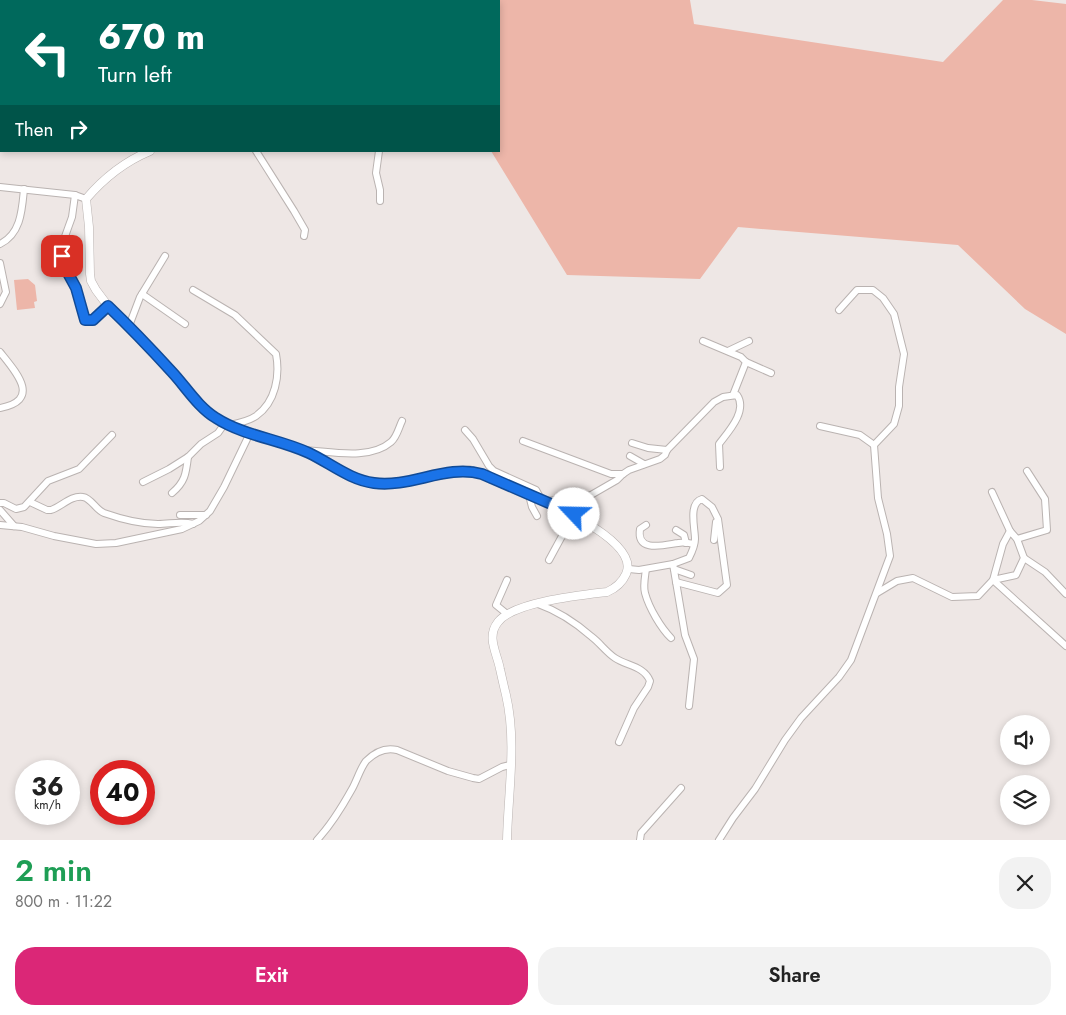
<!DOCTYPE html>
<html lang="en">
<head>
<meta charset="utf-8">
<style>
	body { margin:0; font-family:Jost,sans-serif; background:#f2f2f2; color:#222; height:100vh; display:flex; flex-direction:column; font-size:19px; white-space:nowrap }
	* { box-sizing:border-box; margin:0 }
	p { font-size:16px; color:#767676 }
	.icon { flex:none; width:28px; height:28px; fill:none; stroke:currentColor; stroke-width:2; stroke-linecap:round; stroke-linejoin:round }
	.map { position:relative; height:840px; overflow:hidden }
	.details { display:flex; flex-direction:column; background:#fff; flex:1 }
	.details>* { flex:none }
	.hud { position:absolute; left:0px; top:0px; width:500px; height:152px; box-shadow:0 2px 8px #0003; background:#00695c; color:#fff; overflow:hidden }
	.tools { position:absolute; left:1000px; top:715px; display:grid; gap:10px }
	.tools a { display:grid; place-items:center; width:50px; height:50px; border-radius:50%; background:#fff; box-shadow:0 2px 8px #0003; font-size:25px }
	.speed { position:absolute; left:15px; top:760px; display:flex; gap:10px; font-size:25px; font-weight:700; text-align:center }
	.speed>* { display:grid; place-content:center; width:65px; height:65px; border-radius:50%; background:#fff; box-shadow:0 2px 8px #0003; line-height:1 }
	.speed small { font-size:12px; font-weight:400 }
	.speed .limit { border:8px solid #d22; background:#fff; color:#111 }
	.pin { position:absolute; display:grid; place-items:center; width:42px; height:42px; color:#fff; margin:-21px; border-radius:10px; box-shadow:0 2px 8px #0006 }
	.me { position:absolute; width:55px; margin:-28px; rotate:294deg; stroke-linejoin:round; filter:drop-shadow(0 0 4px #0008) }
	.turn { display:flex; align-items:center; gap:18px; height:105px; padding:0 15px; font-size:22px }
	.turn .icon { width:65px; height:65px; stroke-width:2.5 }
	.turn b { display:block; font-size:35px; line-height:42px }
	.then { display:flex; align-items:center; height:48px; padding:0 15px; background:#0003; gap:10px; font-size:19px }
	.round { display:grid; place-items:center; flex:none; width:52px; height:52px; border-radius:20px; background:#f2f2f2 }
	.head { display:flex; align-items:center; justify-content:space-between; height:85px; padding:0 15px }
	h1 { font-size:30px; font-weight:600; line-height:38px; color:#1e9e55 }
	.action { display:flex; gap:10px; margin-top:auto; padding:10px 15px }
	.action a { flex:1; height:58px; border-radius:20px; background:#db2777; color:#fff; font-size:20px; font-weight:600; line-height:58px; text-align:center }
	.action a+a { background:#f2f2f2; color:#222 }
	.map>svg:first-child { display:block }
	.green { fill:#edb6a9 }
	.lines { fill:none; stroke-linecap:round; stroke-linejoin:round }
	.minor-casing { stroke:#bab3b1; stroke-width:8 }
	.tertiary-casing { stroke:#bab3b1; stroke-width:9 }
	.minor { stroke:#fff; stroke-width:6 }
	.tertiary { stroke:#fff; stroke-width:8 }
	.route-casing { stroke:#114b97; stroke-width:12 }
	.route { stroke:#1a73e8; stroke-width:9 }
</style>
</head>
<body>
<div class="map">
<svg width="1066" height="840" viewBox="0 0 1066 840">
	<rect width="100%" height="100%" fill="#eee7e5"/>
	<g class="green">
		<polygon points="497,0 690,0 694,24 943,62 1003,0 1032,0 1066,4 1066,334 1025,309 958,245 738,227 700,279 567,275 491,151 499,151 499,1"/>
		<polygon points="28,279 35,285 37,301 34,302 35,308 17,310 14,280"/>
	</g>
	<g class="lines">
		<g class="minor-casing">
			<g id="minor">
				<polyline points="208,0 209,1"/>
				<polyline points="171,1 172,0"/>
				<polyline points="378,1 379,0"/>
				<polyline points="0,146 1,146"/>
				<polyline points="256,151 294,211 305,230 304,236"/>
				<polyline points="379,151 376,173 380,190 380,201"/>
				<polyline points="0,187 75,195 86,199"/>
				<polyline points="75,195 72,217 63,242 62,256 63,264 76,288 85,321 93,320 108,306"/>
				<path d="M0 244C21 234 22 210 24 189"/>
				<polyline points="0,263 6,292 0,304"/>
				<path d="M193 290 235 315 276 354C280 375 276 402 256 416 249 421 239 423 230 425"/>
				<polyline points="142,294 185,324"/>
				<polyline points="129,326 140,297 165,256"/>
				<polyline points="703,341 741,357 746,362 733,395"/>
				<polyline points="728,351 749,341"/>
				<path d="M0 352C16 372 42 400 0 408"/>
				<polyline points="746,362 771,373"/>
				<polyline points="820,426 860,435 874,445"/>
				<polyline points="465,430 473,439 489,466 494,471 536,490 541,499"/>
				<polyline points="523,441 611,474 623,474"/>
				<polyline points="632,443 648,448 667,450"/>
				<path d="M303 450C329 451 369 461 391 442 397 437 399 427 402 421"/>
				<polyline points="630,456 644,464"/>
				<polyline points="143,482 169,469 188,457 201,444 218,433 225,423"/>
				<polyline points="992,492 1010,531"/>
				<path d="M172 493C185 482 186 474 188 457"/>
				<polyline points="529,495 532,507 537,516"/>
				<path d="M545 501 584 498 591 495 617 480 623 474 629 470 660 459 665 455 667 450 714 402 723 397 737 395C748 411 728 432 719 444L720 467"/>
				<path d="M30 502 47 510H51C61 507 71 495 83 497 91 498 96 510 104 513 121 519 140 524 158 524 170 524 182 521 193 524"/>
				<polyline points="0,503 4,503 16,509 24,507 48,481 79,469 112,435"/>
				<polyline points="0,510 14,526"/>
				<polyline points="180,515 206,515"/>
				<polyline points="0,525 22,527 54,536 96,544 116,543 182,529 199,521 210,511 224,487 250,433"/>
				<path d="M646 525 640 529C636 553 664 545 678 543 683 542 689 543 694 544"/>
				<polyline points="676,530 684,535 686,543"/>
				<polyline points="1017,539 1047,530 1045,499 1027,471"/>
				<polyline points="714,540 716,522"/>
				<polyline points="1024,558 1045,572 1066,594"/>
				<polyline points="549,560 574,514"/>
				<path d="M673 564 689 558C692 552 695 546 695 539 695 528 688 503 702 499L712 507 718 519 727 585 718 593 676 582"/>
				<polyline points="629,569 639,570 673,564 685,635 694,659 689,706"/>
				<path d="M646 569C645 577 643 586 645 593 649 608 661 628 671 638"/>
				<polyline points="674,569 691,575"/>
				<polyline points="507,580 496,605 507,614"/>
				<polyline points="993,580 1066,646"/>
				<polyline points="877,593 897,581 913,578 952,597 978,596 993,580 1003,544 1010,531 1017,539 1024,558 1016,575 993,580"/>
				<path d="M538 604C558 611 576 623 592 637 600 643 606 652 615 658 627 666 644 666 650 681L648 687 634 708 619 742"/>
				<path d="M317 840C331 825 342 807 352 789 357 780 360 769 366 761 375 752 385 747 397 750L448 771 473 778 479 779 502 767 510 765"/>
				<polyline points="640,840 641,833 681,788"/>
				<polyline points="719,840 733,818 755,789 785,740 801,718 839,677 851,660 890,556 887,534 878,498 874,445 894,424 899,406 899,387 904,354 894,314 883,298 873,290 857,290 839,310"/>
			</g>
		</g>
		<g class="tertiary-casing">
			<g id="tertiary">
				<polyline points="287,1 287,0"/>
				<path d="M150 151C126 161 103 179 86 199L89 227 90 274 91 281 96 290 108 306 164 363 192 396 215 418 229 425 297 448 351 476 365 482 375 483 404 482 461 471 470 470 482 474C509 486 644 535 626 574 622 583 616 588 607 592 582 595 513 602 498 622 486 637 497 653 500 669 502 678 504 687 506 695 517 742 508 793 507 840"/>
			</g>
		</g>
		<use href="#minor" class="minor"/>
		<use href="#tertiary" class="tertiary"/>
	</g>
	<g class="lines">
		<g class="route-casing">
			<path id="route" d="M62 256 63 264 76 288 85 320H93L108 306C130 327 151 349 172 372 186 387 198 407 216 418 244 436 279 439 309 453 330 463 350 480 374 483 411 488 446 464 482 474L574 514"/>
		</g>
		<use href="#route" class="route"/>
	</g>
</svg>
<div class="tools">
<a><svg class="icon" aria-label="sound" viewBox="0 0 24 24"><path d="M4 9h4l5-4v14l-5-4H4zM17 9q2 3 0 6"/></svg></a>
<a><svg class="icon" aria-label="layers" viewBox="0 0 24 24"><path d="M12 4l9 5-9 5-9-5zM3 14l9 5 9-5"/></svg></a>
</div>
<div class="speed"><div>36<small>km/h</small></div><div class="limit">40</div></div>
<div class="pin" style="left:62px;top:256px;background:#d93025"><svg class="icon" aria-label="arrive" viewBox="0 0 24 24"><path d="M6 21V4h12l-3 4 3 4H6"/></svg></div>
<svg class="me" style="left:574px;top:514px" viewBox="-20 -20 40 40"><circle r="19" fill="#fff"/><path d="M0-13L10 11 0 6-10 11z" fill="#1a73e8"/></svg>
<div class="hud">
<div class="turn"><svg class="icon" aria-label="left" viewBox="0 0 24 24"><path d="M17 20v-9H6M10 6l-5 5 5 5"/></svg><div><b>670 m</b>Turn left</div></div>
<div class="then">Then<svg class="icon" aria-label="right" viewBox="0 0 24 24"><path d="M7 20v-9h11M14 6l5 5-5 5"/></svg></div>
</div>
</div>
<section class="details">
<div class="head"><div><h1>2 min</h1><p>800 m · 11:22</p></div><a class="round"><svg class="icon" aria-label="close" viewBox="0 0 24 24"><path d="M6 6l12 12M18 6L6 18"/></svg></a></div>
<div class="action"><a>Exit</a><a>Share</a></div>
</section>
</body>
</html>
